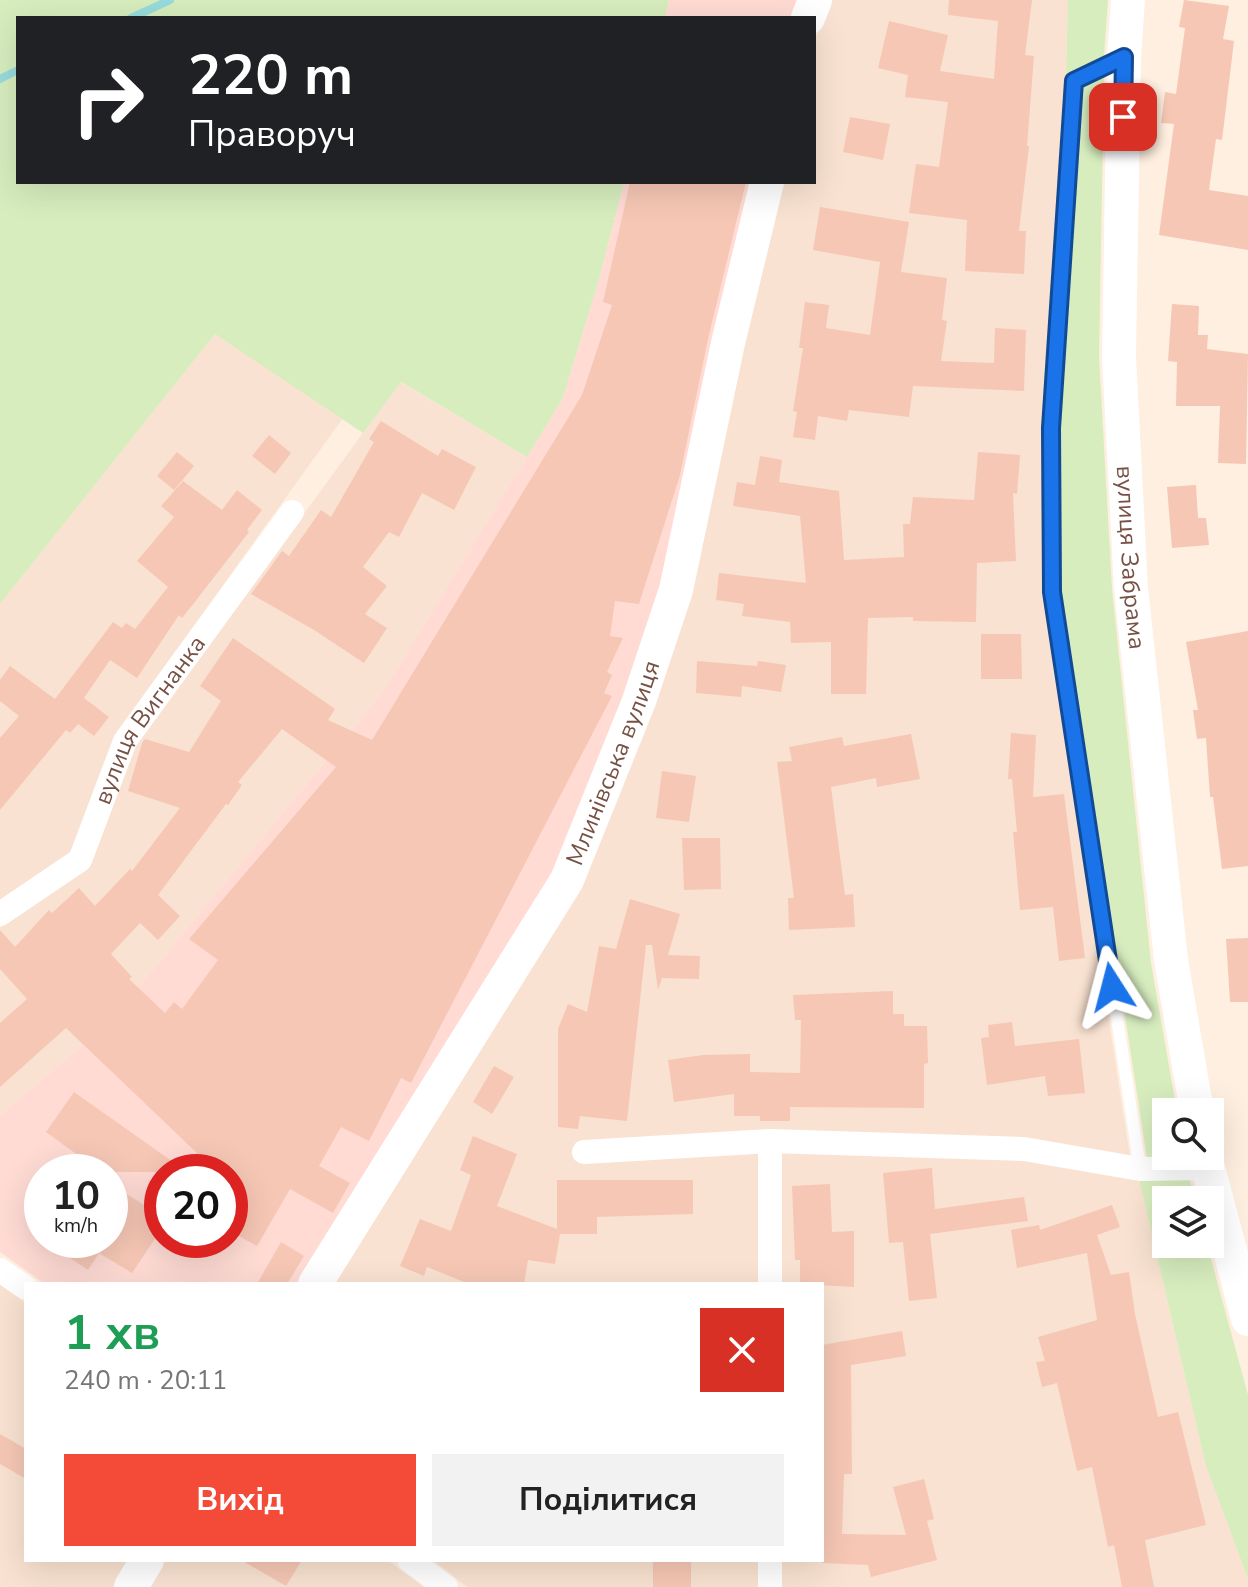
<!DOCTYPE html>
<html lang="uk">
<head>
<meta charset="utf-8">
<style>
	body { margin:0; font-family:"Nunito Sans",sans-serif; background:#f2f2f2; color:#222; height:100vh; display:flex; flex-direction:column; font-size:30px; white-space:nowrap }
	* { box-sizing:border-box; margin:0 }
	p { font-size:26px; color:#767676 }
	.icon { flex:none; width:44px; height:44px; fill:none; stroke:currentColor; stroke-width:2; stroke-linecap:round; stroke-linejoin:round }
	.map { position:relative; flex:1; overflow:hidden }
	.sheet { position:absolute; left:24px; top:1282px; width:800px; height:280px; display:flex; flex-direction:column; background:#fff; border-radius:0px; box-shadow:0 8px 32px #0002 }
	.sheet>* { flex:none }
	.banner { position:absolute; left:16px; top:16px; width:800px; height:168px; border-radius:0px; box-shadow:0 8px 32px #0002; background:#202124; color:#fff; overflow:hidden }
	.fabs { position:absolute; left:1152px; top:1098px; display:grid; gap:16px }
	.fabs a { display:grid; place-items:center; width:72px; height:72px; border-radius:0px; background:#fff; box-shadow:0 8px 32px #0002; font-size:40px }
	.speed { position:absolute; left:24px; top:1154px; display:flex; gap:16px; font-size:40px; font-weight:700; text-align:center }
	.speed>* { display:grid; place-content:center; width:104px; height:104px; border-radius:50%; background:#fff; box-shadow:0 8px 32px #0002; line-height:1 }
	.speed small { font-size:20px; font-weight:400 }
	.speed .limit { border:12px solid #d22; background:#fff; color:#111 }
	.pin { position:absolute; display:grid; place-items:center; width:68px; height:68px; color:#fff; margin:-34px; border-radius:16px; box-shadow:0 4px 12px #0006 }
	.me { position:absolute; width:88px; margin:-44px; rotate:351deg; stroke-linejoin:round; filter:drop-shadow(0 0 6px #0008) }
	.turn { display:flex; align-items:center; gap:28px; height:168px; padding:0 40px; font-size:36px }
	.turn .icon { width:104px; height:104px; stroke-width:2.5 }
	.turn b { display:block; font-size:56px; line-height:68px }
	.round { display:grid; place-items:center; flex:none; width:84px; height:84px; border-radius:0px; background:#f2f2f2 }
	.headline { display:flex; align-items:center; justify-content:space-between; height:136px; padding:0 40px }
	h1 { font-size:48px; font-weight:700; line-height:60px; color:#1e9e55 }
	.button { display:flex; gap:16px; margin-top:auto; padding:16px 40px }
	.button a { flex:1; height:92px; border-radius:0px; background:#f44b39; color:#fff; font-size:32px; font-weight:700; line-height:92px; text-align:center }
	.button a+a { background:#f2f2f2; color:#222 }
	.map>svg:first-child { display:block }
	.residential { fill:#f9e2d1 }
	.commercial { fill:#ffdbd4; fill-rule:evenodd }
	.green { fill:#d7edbe }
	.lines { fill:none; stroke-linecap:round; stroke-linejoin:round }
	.stream { stroke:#98dbdc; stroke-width:8 }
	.building { fill:#f6c7b5; fill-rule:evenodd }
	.lane { stroke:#fff; stroke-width:12 }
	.street { stroke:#fff; stroke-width:24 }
	.secondary { stroke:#fff; stroke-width:34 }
	.route-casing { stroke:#114b97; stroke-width:20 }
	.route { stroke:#1a73e8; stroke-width:14 }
	.labels { text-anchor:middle; stroke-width:7; stroke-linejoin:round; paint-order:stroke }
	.street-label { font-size:24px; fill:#785145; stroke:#fff3e9 }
</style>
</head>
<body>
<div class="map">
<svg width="1248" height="1587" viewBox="0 0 1248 1587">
	<rect width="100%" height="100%" fill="#feefe0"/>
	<g class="residential">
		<polygon points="828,0 1068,0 1066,75 1043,428 1043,593 1130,1157 758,1151 758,1284 330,1284 780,182 814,182 814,44"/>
		<polygon points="215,334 343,418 115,735 71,852 0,900 0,604"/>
		<polygon points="400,382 527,457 383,692 108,1024 0,1115 0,928 89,867 135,746"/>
		<polygon points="781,1151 1022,1158 1139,1179 1206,1466 1248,1579 1248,1587 781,1587 781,1560 822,1560 822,1284 781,1284"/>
		<polygon points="0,1285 26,1303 26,1560 132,1560 116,1587 0,1587"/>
		<polygon points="162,1560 387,1560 424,1587 146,1587"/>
		<polygon points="433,1560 759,1560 759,1587 467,1587"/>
	</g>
	<g class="commercial">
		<polygon points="669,0 801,0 795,18 665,18"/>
		<path d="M624 182H754L663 587 628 697 556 874 300 1284H45L0 1252V1115L108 1024 383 692 563 398 600 276ZM42 1172H110V1240H42ZM162 1172H230V1240H162Z"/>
	</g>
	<g class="green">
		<polygon points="0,0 669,0 665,18 18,18 18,182 624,182 600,276 563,398 527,457 401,382 363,433 215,334 0,604"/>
		<polygon points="1068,0 1108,0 1104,56 1066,75"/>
		<polygon points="1104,76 1099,357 1112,589 1151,963 1177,1112 1166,1112 1166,1156 1185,1156 1185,1158 1147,1159 1060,591 1060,428 1082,86"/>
		<polygon points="1189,1178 1195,1200 1166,1200 1166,1244 1207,1244 1248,1395 1248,1579 1206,1466 1139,1179"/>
	</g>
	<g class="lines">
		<g class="stream">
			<polyline points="131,18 170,0"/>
			<polyline points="0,79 18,70"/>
		</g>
	</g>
	<g class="building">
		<polygon points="949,0 1032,0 1025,55 1034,56 1027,146 1029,146 1019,231 1026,231 1024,274 965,271 967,220 909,213 916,164 939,167 948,102 905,97 908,75 878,68 889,21 948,35 940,71 994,79 998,21 948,15"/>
		<polygon points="1184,0 1229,6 1223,39 1234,41 1222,140 1216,139 1209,190 1248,196 1248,250 1159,235 1174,124 1161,123 1165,92 1176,94 1185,28 1179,27"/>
		<polygon points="850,117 890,124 883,160 843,152"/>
		<path d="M630 182H746L708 339 680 475 639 604 615 601 610 636 623 638 607 672 612 675 604 693 612 696 411 1083 401 1078 369 1141 341 1127 319 1166 350 1183 333 1213 290 1189 257 1246 230 1231V1209L238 1195 230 1190V1172H101L46 1132 74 1092 183 1169 197 1153 66 1028 0 1087V1023L27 999 0 969V930L15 947 49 910 52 913 79 888 95 906 130 869 132 871 180 808 128 791 142 743 145 739 189 752 221 701 200 686 233 638 335 709 328 720 372 740 582 395 612 305 603 302ZM282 729 336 767 189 939 218 960 182 1009 174 1002 165 1013 129 979 132 977 111 954 140 923 158 940 180 916 158 895 226 804 228 805 242 785 238 782Z"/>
		<polygon points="820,207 909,222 901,272 947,278 942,320 947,321 941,361 994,363 995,328 1026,330 1024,391 913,386 909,417 849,410 847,421 818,416 815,440 793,437 797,412 793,411 803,348 799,348 805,302 829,305 826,328 870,335 880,262 813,250"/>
		<polygon points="1172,304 1199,306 1198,335 1208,335 1207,349 1248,354 1246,464 1218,463 1220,406 1176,406 1177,362 1168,361"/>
		<polygon points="381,421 438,456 442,449 476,467 454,510 422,493 399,537 389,532 363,567 387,586 365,614 387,628 364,663 314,630 251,594 282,551 289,556 321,510 331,517 374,442 369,439"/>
		<polygon points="269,435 291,453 275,474 252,456"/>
		<polygon points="177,452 194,466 174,490 157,476"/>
		<polygon points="978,452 1020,455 1017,494 1013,493 1016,561 977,563 976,622 913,621 913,617 868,618 866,694 831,694 831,642 791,643 790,622 742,616 744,604 716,600 719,573 806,583 800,516 733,506 737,482 755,485 760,456 782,460 779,482 839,491 844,560 904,557 903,524 910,524 913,497 974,500"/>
		<polygon points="183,481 222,510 237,490 262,510 247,530 249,532 194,603 182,618 179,615 137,678 110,660 84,698 109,717 94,736 78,724 70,733 66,730 0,810 0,738 19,716 0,701 0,680 10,666 55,699 113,622 122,628 126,623 135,629 168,587 137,561 174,517 161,506"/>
		<polygon points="1196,485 1198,518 1206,518 1209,545 1172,548 1167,487"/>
		<polygon points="1248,631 1248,866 1222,869 1213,797 1210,797 1206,738 1197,739 1193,710 1198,710 1186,642"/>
		<polygon points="981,634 1021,634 1022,679 981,679"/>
		<polygon points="697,661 757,666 758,661 786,665 781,692 742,686 741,697 696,693"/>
		<polygon points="1011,733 1036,735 1033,797 1064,794 1085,958 1059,961 1053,907 1020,910 1013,832 1017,832 1012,779 1008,779"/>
		<polygon points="911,734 920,779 877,787 876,778 831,787 845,895 853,894 855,927 789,930 788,898 794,898 777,762 792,761 789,747 842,737 844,746"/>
		<polygon points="662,771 696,776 689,822 656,818"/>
		<polygon points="682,838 720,838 721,889 684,890"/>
		<polygon points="630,899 680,914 668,955 700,956 699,979 662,978 658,990 652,945 646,945 627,1121 580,1116 578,1129 558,1127 558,1029 568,1004 587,1012 599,946 616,949"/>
		<polygon points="1248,938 1248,1002 1230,1002 1226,939"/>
		<polygon points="893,991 893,1014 904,1014 904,1026 927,1026 928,1063 924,1064 924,1108 790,1107 790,1121 760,1121 760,1116 734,1116 734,1094 674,1102 668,1060 703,1055 750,1054 750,1072 800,1073 801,1020 795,1020 793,995"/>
		<polygon points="1012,1022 1015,1046 1079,1039 1085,1093 1048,1096 1045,1076 987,1085 981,1038 989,1037 988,1025"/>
		<polygon points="494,1066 514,1077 492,1114 473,1102"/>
		<polygon points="473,1136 517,1154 497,1206 557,1229 557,1180 693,1180 693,1214 597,1217 597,1234 560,1234 555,1264 528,1260 524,1284 469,1284 427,1267 424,1276 400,1266 420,1219 451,1231 471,1175 460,1170"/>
		<polygon points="932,1168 935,1209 1024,1197 1028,1221 930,1234 937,1298 909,1301 903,1242 889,1243 883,1173"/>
		<polygon points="110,1184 162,1216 162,1228 132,1273 99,1253 88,1270 67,1256 78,1240 110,1240"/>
		<polygon points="830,1184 832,1232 854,1231 854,1287 800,1284 800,1260 795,1260 792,1186"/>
		<polygon points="1112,1205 1120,1227 1097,1235 1111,1275 1129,1272 1135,1314 1158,1417 1178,1412 1206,1525 1145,1540 1154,1587 1122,1587 1114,1545 1108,1547 1092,1467 1077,1471 1057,1383 1042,1387 1036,1362 1045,1361 1038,1337 1097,1320 1087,1253 1017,1268 1011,1230 1039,1225 1040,1230"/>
		<polygon points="281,1242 304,1256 287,1284 257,1284"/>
		<polygon points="902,1331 906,1356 851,1365 852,1474 844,1474 842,1534 906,1535 893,1487 924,1479 934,1519 927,1521 937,1560 871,1577 868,1565 822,1563 822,1345"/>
		<polygon points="0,1434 26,1449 26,1479 0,1464"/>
		<polygon points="241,1560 302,1560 286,1586"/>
		<rect x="653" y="1560" width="38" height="27"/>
	</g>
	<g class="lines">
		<polyline class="lane" points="1122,58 1074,81 1051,428 1052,592 1140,1169"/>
		<g class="street">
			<path id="s1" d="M0 914 80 860 125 741 292 512"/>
			<polyline points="770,1141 770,1284"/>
			<polyline points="584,1152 770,1141 1024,1149 1140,1169 1207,1168"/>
			<polyline points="0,1270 26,1288"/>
			<polyline points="409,1560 446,1587"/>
			<polyline points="770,1560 770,1587"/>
		</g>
		<g class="secondary">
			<path id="s2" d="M1128 0 1124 57 1119 357 1131 588 1171 960 1197 1112"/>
			<polyline points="808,18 815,0"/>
			<polyline points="1205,1156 1248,1319"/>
			<path id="s3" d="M315 1284 567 880 639 701 676 590 728 343 767 182"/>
			<polyline points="131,1587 147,1560"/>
		</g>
	</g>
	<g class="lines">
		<g class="route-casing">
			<polyline id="route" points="1112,987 1052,592 1051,428 1074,81 1124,57 1123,117"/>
		</g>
		<use href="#route" class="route"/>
	</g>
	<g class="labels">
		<g class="street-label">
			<text dy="8" stroke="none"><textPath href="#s2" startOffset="558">вулиця Забрама</textPath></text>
			<text dy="8" stroke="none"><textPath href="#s1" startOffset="254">вулиця Вигнанка</textPath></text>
			<text dy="8" stroke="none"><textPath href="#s3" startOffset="602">Млинівська вулиця</textPath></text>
		</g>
	</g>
</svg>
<div class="fabs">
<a><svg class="icon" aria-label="search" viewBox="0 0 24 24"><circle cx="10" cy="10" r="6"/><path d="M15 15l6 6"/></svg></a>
<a><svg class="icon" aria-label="layers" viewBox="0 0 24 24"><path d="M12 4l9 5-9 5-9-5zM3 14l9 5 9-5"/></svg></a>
</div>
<div class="speed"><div>10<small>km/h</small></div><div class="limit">20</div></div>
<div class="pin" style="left:1123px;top:117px;background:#d93025"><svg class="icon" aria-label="arrive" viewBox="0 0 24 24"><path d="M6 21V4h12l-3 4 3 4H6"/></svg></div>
<svg class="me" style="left:1112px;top:987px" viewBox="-20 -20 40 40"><path d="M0-17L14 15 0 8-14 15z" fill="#1a73e8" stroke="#fff" stroke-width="4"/></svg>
<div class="banner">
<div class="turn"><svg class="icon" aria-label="right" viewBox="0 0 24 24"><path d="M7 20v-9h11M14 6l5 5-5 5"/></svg><div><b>220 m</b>Праворуч</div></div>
</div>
<section class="sheet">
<div class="headline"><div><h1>1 хв</h1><p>240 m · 20:11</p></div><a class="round" style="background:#d93025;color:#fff"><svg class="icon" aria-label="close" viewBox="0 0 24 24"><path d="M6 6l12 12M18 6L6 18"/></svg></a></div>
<div class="button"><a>Вихід</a><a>Поділитися</a></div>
</section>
</div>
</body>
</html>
